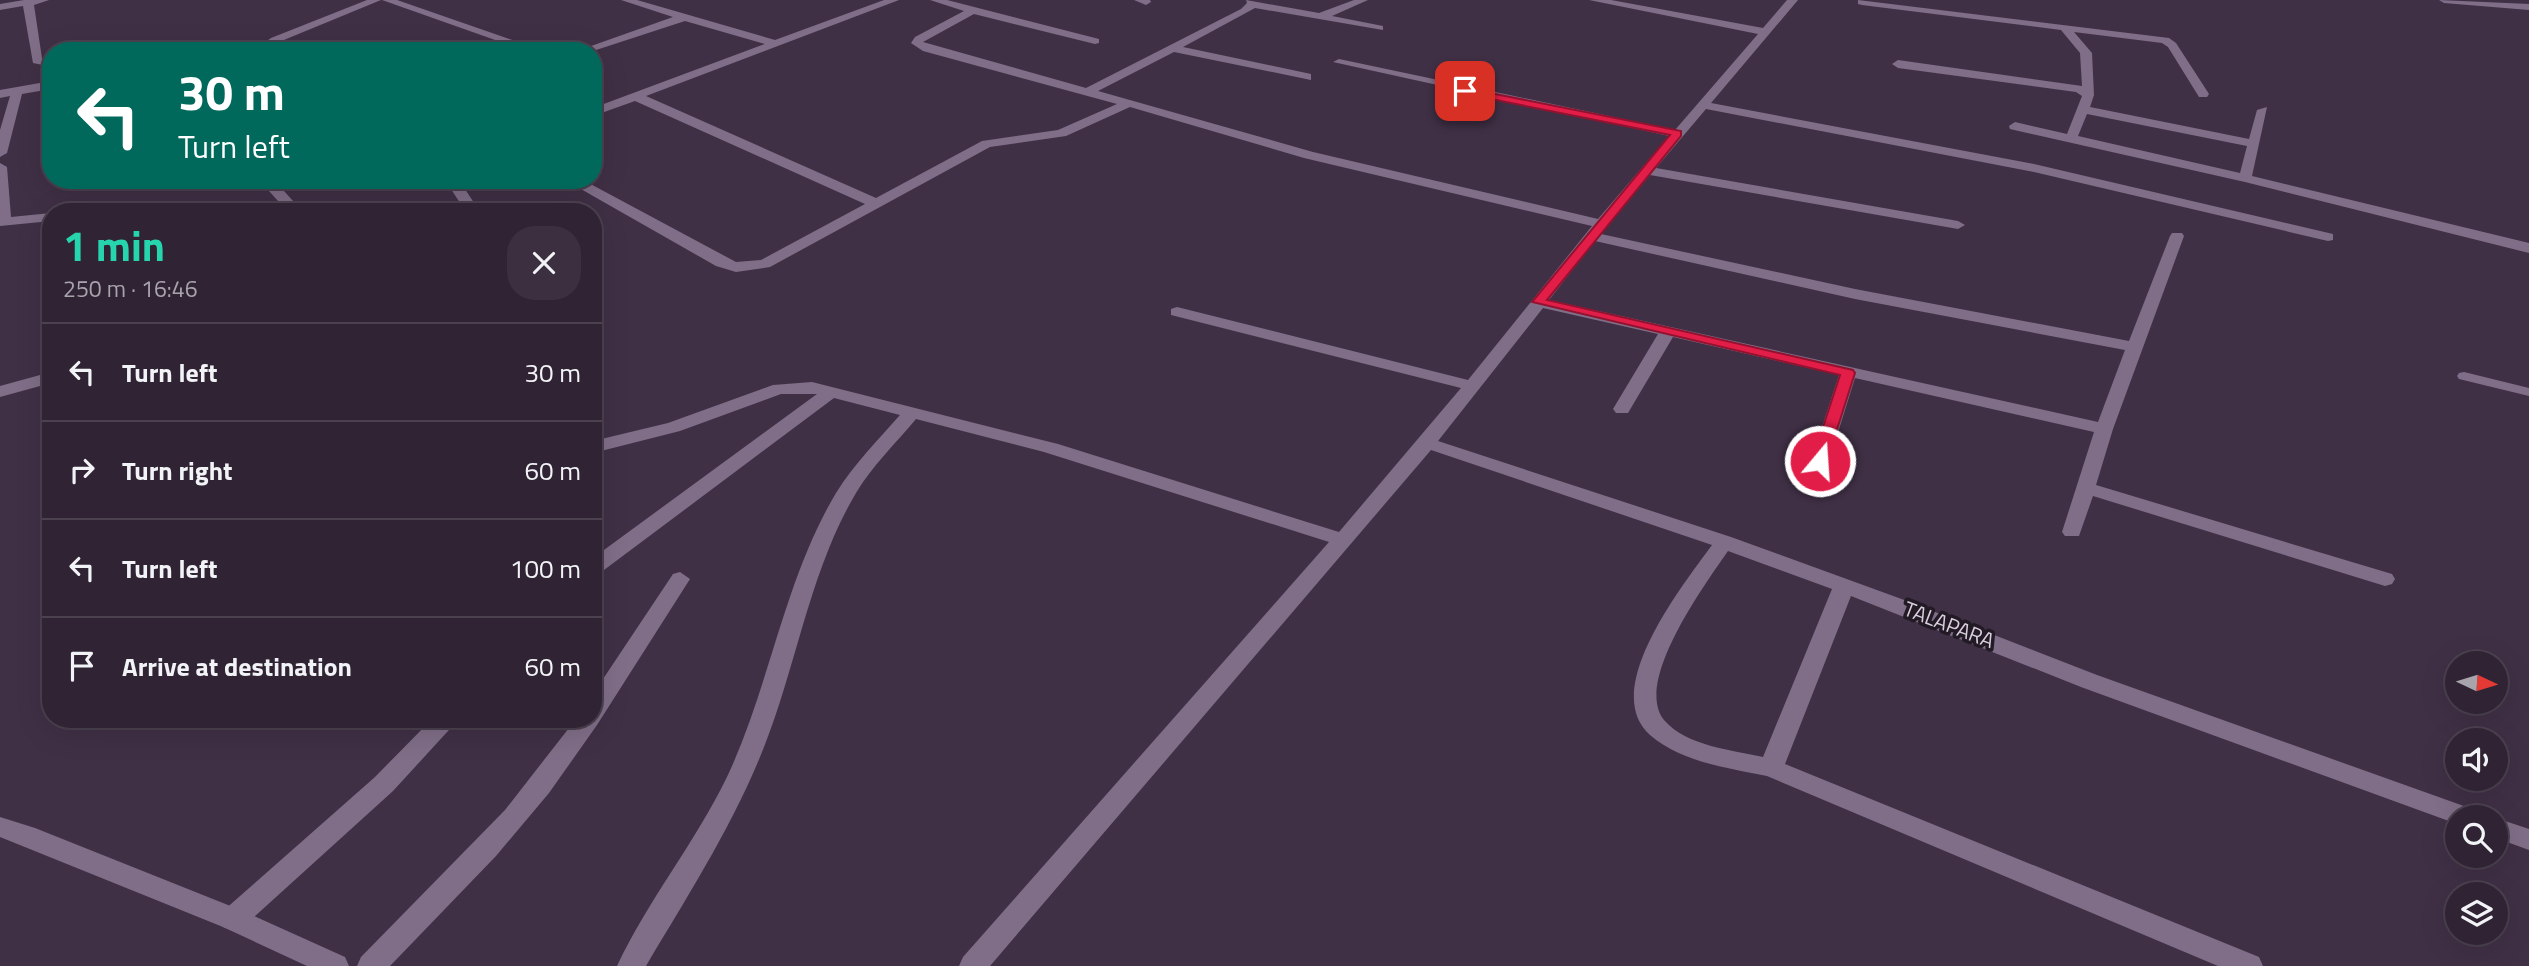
<!DOCTYPE html>
<html lang="en">
<head>
<meta charset="utf-8">
<style>
	body { margin:0; font-family:"Titillium Web",sans-serif; background:#3c3040; color:#f1f3f6; height:100vh; display:flex; flex-direction:column; font-size:26px; white-space:nowrap }
	* { box-sizing:border-box; margin:0 }
	p { font-size:23px; color:#a8a4ac }
	.icon { flex:none; width:38px; height:38px; fill:none; stroke:currentColor; stroke-width:2; stroke-linecap:round; stroke-linejoin:round }
	.map { position:relative; flex:1; overflow:hidden }
	.sheet { position:absolute; left:42px; top:203px; width:560px; height:525px; display:flex; flex-direction:column; background:#302434; border-radius:28px; box-shadow:0 7px 28px #0002,0 0 0 2px #4b414f }
	.sheet>* { flex:none }
	.hud { position:absolute; left:42px; top:42px; width:560px; height:147px; border-radius:28px; box-shadow:0 7px 28px #0002,0 0 0 2px #4b414f; background:#00695c; color:#fff; overflow:hidden }
	.needle { width:46px; rotate:94deg }
	.buttons { position:absolute; left:2445px; top:651px; display:grid; gap:14px }
	.buttons a { display:grid; place-items:center; width:63px; height:63px; border-radius:50%; background:#302434; box-shadow:0 7px 28px #0002,0 0 0 2px #4b414f; font-size:35px }
	.pin { position:absolute; display:grid; place-items:center; width:60px; height:60px; color:#fff; margin:-30px; border-radius:14px; box-shadow:0 4px 10px #0006 }
	.me { position:absolute; width:77px; margin:-38px; rotate:18deg; stroke-linejoin:round; filter:drop-shadow(0 0 5px #0008) }
	.turn { display:flex; align-items:center; gap:24px; height:147px; padding:0 21px; font-size:32px }
	.turn .icon { width:91px; height:91px; stroke-width:2.5 }
	.turn b { display:block; font-size:49px; line-height:60px }
	.round { display:grid; place-items:center; flex:none; width:74px; height:74px; border-radius:28px; background:#3c3040 }
	.headline { display:flex; align-items:center; justify-content:space-between; height:119px; padding:0 21px }
	h1 { font-size:42px; font-weight:700; line-height:52px; color:#26d5ae }
	ul { padding:0; list-style:none }
	li { display:flex; align-items:center; gap:21px; height:98px; padding:0 21px; border-top:2px solid #4b414f }
	li div { flex:1 }
	li b { display:block; font-size:26px }
	li em { font-style:normal }
	.map>svg:first-child { display:block }
	.lines { fill:none; stroke-linecap:round; stroke-linejoin:round }
	.service { fill:#806e88; fill-rule:evenodd }
	.minor { fill:#806e88; fill-rule:evenodd }
	.tertiary { fill:#806e88; fill-rule:evenodd }
	.route { fill:#e11d48; stroke:#92132f; stroke-width:2 }
	.labels { text-anchor:middle; stroke-width:7; stroke-linejoin:round; paint-order:stroke }
	.street-label { font-size:21px; fill:#d9cfdd; stroke:#221b25 }
</style>
</head>
<body>
<div class="map">
<svg width="2529" height="966" viewBox="0 0 2529 966">
	<rect width="100%" height="100%" fill="#403046"/>
	<g class="lines">
		<polygon class="service" points="2464,372 2529,388 2529,396 2459,379 2457,376 2459,373"/>
		<g class="minor">
			<polygon points="24,0 49,0 34,5 43,65 33,63 23,6 0,10 0,4"/>
			<polygon points="367,0 381,0 279,42 270,48 272,51 257,48 271,38"/>
			<polygon points="382,0 397,0 544,51 526,51"/>
			<path d="M621 0H637L775 40 884 0H899L646 96 876 198 982 141 1058 130 1117 104 923 51 911 43 915 37 964 11 930 0H947L1099 39V43L1095 44 974 14 923 42 1086 88 1241 9 1247 3 1246 0 1319 13 1354 0H1368L1332 16 1383 26V30L1255 8 1183 47 1311 74V80L1174 52 1098 91 1313 152 1598 219 1669 136 1333 62 1339 59 1675 130 1758 34 1589 0H1611L1763 28 1787 0H1798L1711 103 2034 164 2333 234V240L2328 241 2034 172 1706 109 1656 168 1958 221 1965 225 1958 229 1650 175 1601 234 1855 289 2129 341 2170 236 2172 233H2182L2184 236 2113 429 2096 485 2392 574 2395 579 2392 584 2385 586 2093 496 2079 536H2065L2062 532 2094 432 1855 378 1829 461 1820 467 1813 465 1811 461 1839 375 1673 337 1628 413H1616L1613 409 1658 334 1543 308 1438 441 1731 537 1907 601 2097 675 2475 810 2479 817H2457V824L2081 687 1851 596 1785 764 2259 957 2263 966H2218L1767 776C1728 768 1681 762 1650 735 1599 690 1683 585 1712 545L1431 450 990 966H959L963 957 1329 542 1044 452 916 419C896 443 872 466 856 493 810 570 797 664 764 747 734 824 688 895 646 966H617C648 900 695 843 727 777 770 686 784 580 836 493 854 464 878 440 900 415L834 398 600 573 593 575V558L817 394H781L680 431 593 453V441L668 423 773 385 812 382 1058 444 1339 532 1461 388 1171 315V309L1177 307 1468 380 1592 226 1304 158 1130 107 1066 136 990 147 770 267 736 272 716 266 565 180H583L736 262 761 260 865 204 635 101 593 116V108L765 44 685 21 593 51H577L673 17ZM1595 241 1855 299 2125 350 2098 422 1549 300ZM1728 551 1832 589 1763 757C1732 750 1686 746 1664 720 1633 682 1706 583 1728 551Z"/>
			<polygon points="1134,0 1150,0 1151,2 1146,5"/>
			<path d="M1858 0 2169 38 2176 43 2209 94 2207 97H2199L2168 47 2162 43 2074 32 2092 53 2094 95 2090 107 2249 139 2257 110 2267 107 2252 176 2529 243V253L2245 182 2010 129 2009 126 2015 122 2067 134 2082 96 2076 92 1898 68 1892 64 1898 60 2082 86 2080 53 2061 30 1862 5 1858 4ZM2087 114 2247 146 2240 173 2078 136Z"/>
			<polygon points="2439,0 2529,4 2529,10 2444,3"/>
			<polygon points="51,81 51,89 22,94 7,153 0,157 0,130 10,96 0,98 0,90"/>
			<polygon points="0,163 7,167 11,217 51,213 51,221 0,226"/>
			<polygon points="259,180 274,180 303,212 288,212"/>
			<polygon points="445,180 459,180 480,212 466,212"/>
			<polygon points="51,372 51,383 0,397 0,386"/>
			<polygon points="680,572 690,579 597,725 549,793 496,856 390,966 357,966 361,957 505,810 576,719 593,719 593,694 673,574"/>
			<polygon points="432,719 459,719 393,791 243,927 233,931 223,927 219,919 223,911 375,777"/>
			<polygon points="2496,818 2529,829 2529,850 2496,838"/>
		</g>
		<polygon class="tertiary" points="0,817 35,828 243,911 345,957 349,966 307,966 223,927 0,837"/>
	</g>
	<polygon class="route" points="1465,88 1681,131 1681,136 1547,300 1853,370 1855,373 1826,464 1820,466 1812,461 1840,375 1532,302 1670,135 1461,93"/>
	<g class="labels">
		<g class="street-label">
			<text transform="translate(1949 625) rotate(21)" y="7">TALAPARA</text>
		</g>
	</g>
</svg>
<div class="buttons">
<a><svg class="needle" viewBox="-14 -14 28 28"><path d="M0-13l5 13h-10z" fill="#e53935"/><path d="M0 13l5-13h-10z" fill="#a8a4ac"/></svg></a>
<a><svg class="icon" aria-label="sound" viewBox="0 0 24 24"><path d="M4 9h4l5-4v14l-5-4H4zM17 9q2 3 0 6"/></svg></a>
<a><svg class="icon" aria-label="search" viewBox="0 0 24 24"><circle cx="10" cy="10" r="6"/><path d="M15 15l6 6"/></svg></a>
<a><svg class="icon" aria-label="layers" viewBox="0 0 24 24"><path d="M12 4l9 5-9 5-9-5zM3 14l9 5 9-5"/></svg></a>
</div>
<div class="pin" style="left:1465px;top:91px;background:#d93025"><svg class="icon" aria-label="arrive" viewBox="0 0 24 24"><path d="M6 21V4h12l-3 4 3 4H6"/></svg></div>
<svg class="me" style="left:1820px;top:461px" viewBox="-20 -20 40 40"><circle r="17" fill="#e11d48" stroke="#fff" stroke-width="3"/><path d="M0-11L8 9 0 5-8 9z" fill="#fff"/></svg>
<div class="hud">
<div class="turn"><svg class="icon" aria-label="left" viewBox="0 0 24 24"><path d="M17 20v-9H6M10 6l-5 5 5 5"/></svg><div><b>30 m</b>Turn left</div></div>
</div>
<section class="sheet">
<div class="headline"><div><h1>1 min</h1><p>250 m · 16:46</p></div><a class="round"><svg class="icon" aria-label="close" viewBox="0 0 24 24"><path d="M6 6l12 12M18 6L6 18"/></svg></a></div>
<ul>
<li><svg class="icon" aria-label="left" viewBox="0 0 24 24"><path d="M17 20v-9H6M10 6l-5 5 5 5"/></svg><div><b>Turn left</b></div><em>30 m</em></li>
<li><svg class="icon" aria-label="right" viewBox="0 0 24 24"><path d="M7 20v-9h11M14 6l5 5-5 5"/></svg><div><b>Turn right</b></div><em>60 m</em></li>
<li><svg class="icon" aria-label="left" viewBox="0 0 24 24"><path d="M17 20v-9H6M10 6l-5 5 5 5"/></svg><div><b>Turn left</b></div><em>100 m</em></li>
<li><svg class="icon" aria-label="arrive" viewBox="0 0 24 24"><path d="M6 21V4h12l-3 4 3 4H6"/></svg><div><b>Arrive at destination</b></div><em>60 m</em></li>
</ul>
</section>
</div>
</body>
</html>
